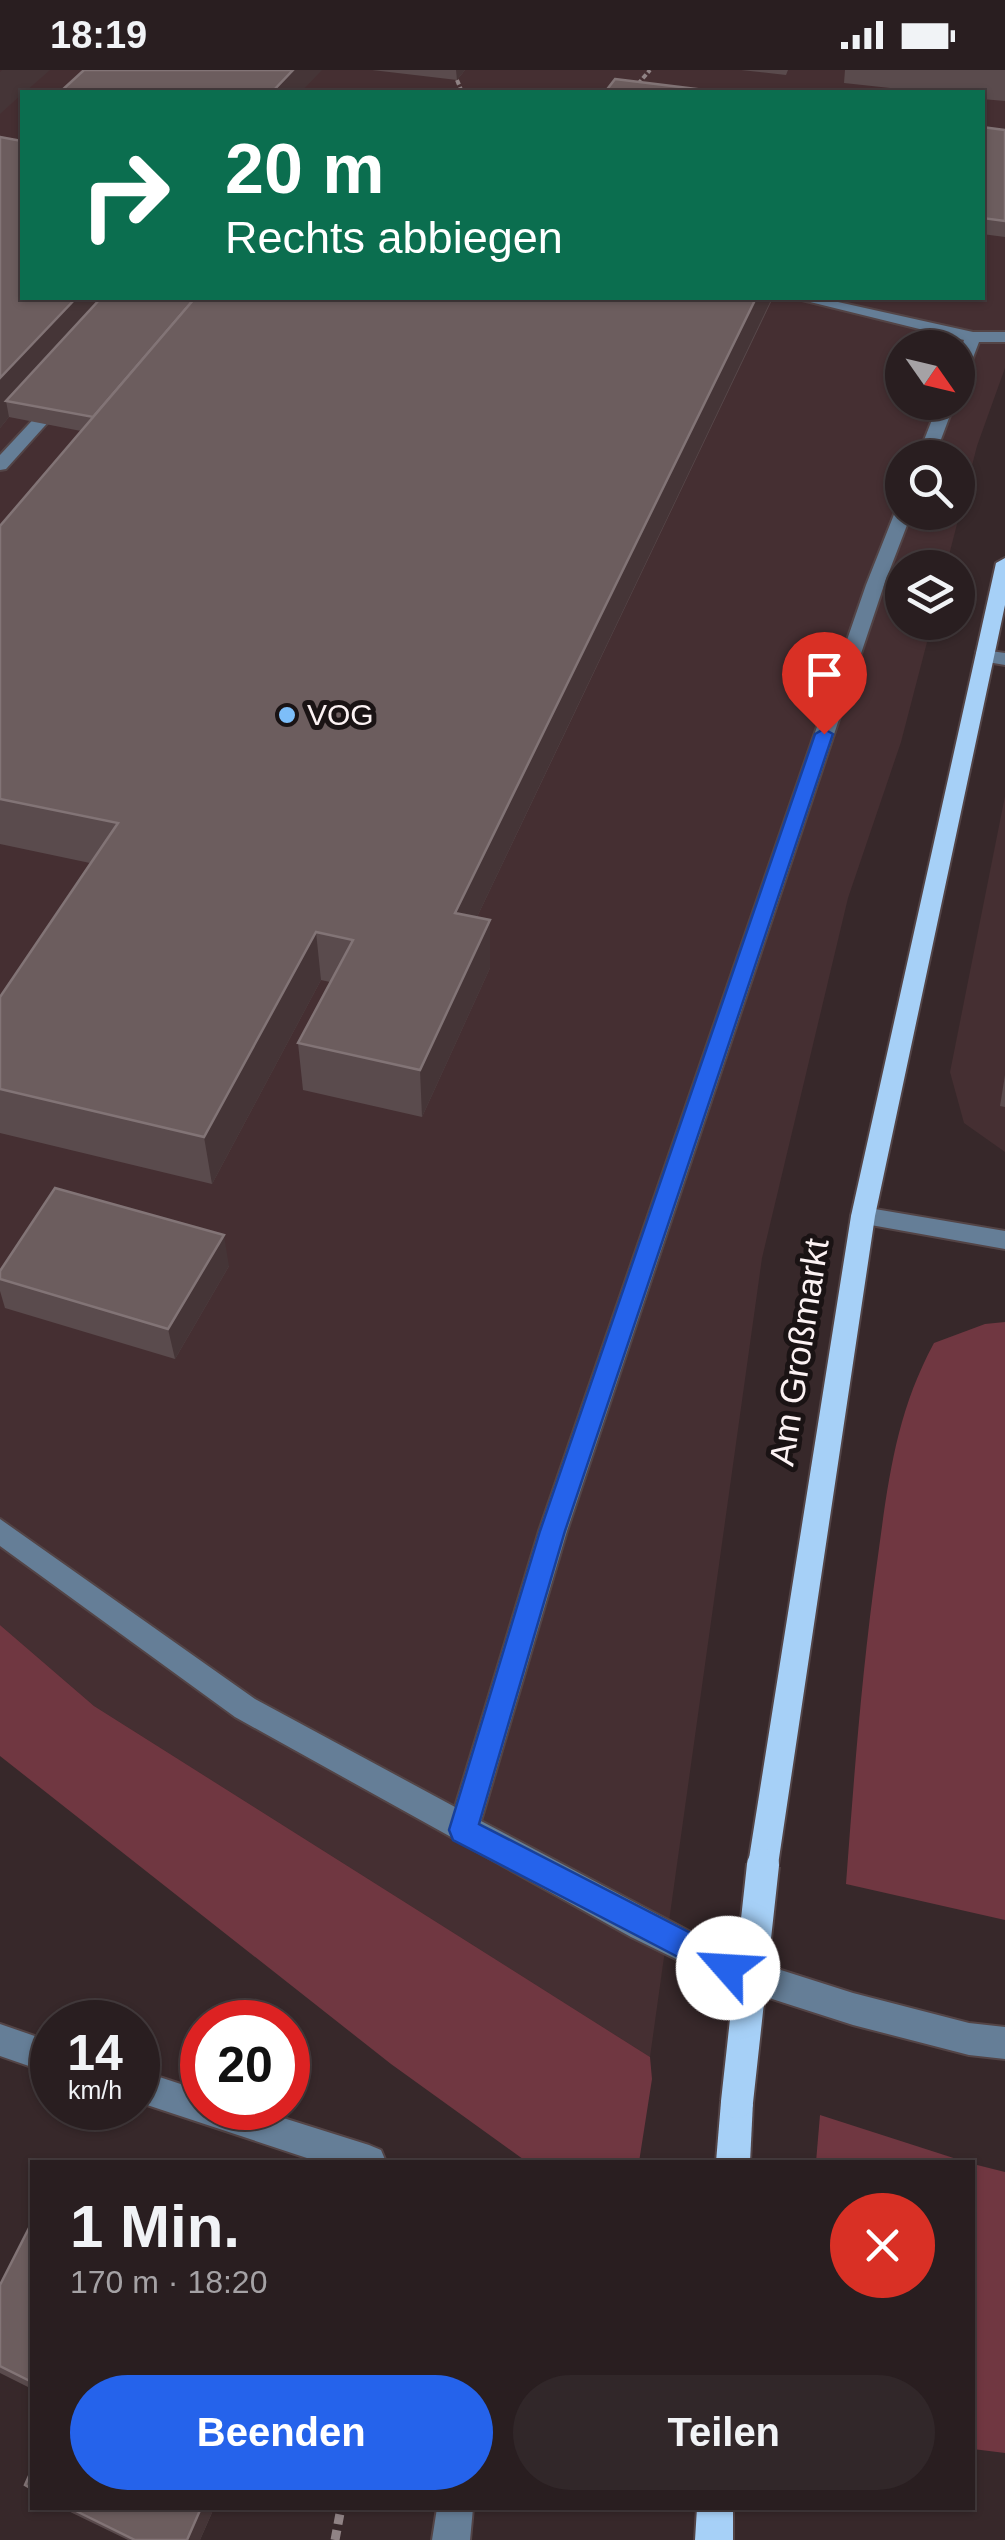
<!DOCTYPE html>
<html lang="de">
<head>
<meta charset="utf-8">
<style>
	body { margin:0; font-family:Helvetica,sans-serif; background:#312729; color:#f1f3f6; height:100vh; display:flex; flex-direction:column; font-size:38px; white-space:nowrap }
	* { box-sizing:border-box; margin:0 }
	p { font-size:32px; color:#a5a2a5 }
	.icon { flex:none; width:55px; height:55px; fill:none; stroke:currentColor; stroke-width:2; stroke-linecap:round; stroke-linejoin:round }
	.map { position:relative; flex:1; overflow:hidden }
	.sheet { position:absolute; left:30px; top:2090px; width:945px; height:350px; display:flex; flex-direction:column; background:#291e20; border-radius:0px; box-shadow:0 2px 8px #0004,0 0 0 2px #453c3e }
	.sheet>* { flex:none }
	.top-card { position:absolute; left:20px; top:20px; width:965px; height:210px; border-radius:0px; box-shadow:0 2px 8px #0004,0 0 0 2px #453c3e; background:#0b6e4f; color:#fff; overflow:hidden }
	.needle { width:65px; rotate:124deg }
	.fabs { position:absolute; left:885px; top:260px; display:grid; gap:20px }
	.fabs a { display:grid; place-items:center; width:90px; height:90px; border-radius:50%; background:#291e20; box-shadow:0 2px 8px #0004,0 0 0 2px #453c3e; font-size:50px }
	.speed { position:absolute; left:30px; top:1930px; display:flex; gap:20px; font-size:50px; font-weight:700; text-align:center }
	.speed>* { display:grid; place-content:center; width:130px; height:130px; border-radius:50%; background:#291e20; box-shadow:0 2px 8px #0004,0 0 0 2px #453c3e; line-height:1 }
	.speed small { font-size:25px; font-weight:400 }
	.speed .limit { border:15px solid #d22; background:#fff; color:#111 }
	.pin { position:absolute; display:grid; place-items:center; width:85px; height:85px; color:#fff; margin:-102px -42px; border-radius:50% 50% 50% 0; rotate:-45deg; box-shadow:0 0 10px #0007 }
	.pin .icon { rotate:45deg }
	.me { position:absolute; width:110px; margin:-55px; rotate:296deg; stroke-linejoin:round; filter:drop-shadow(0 0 8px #0008) }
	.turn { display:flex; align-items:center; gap:35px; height:210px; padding:0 40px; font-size:45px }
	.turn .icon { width:130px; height:130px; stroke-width:2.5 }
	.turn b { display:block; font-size:70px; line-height:85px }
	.round { display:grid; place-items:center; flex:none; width:105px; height:105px; border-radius:52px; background:#312729 }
	.summary { display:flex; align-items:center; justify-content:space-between; height:170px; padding:0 40px }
	h1 { font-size:60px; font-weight:600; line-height:75px }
	.action { display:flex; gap:20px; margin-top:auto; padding:20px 40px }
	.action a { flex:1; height:115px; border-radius:60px; background:#2563eb; color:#fff; font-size:40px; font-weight:600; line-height:115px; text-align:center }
	.action a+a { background:#312729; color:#f1f3f6 }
	.status { display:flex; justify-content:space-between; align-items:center; height:70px; padding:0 50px; background:#291e20; direction:ltr }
	.status svg { height:28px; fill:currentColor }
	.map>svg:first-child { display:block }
	.built { fill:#452f32; fill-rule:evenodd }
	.green { fill:#703741 }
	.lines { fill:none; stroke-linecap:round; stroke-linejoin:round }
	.minor-casing { stroke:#534446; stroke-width:4 }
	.major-casing { stroke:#534446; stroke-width:4 }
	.path-far1 { stroke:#908385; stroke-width:4; stroke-dasharray:5 2.5; stroke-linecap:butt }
	.path { stroke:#908385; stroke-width:9; stroke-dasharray:10 6; stroke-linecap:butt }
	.minor { fill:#657e97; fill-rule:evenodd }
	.major { fill:#a6d0f7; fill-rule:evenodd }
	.major-bridge-casing { stroke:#534446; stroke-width:36; stroke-linecap:butt }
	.major-bridge { stroke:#a6d0f7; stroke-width:32 }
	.wall { fill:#5a4b4d }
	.shaded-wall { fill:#453537 }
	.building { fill:#6c5d5e; stroke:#827476; stroke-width:2.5 }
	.route { fill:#2563eb; stroke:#184099; stroke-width:2.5 }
	.poi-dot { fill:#7dbef9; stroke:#1a1314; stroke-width:4 }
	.labels { text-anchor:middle; stroke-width:10; stroke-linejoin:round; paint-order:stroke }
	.far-poi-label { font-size:30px; fill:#fcf2f3; stroke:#1a1314; text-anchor:start }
	.street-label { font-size:35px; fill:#fcf2f3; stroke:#1a1314 }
</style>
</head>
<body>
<div class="status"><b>18:19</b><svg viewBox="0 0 49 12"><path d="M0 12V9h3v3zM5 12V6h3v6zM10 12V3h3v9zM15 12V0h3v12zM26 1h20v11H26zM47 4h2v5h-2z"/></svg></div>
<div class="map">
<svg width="1005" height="2470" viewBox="0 0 1005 2470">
	<rect width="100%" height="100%" fill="#37282a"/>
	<g class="built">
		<path d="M0 0H1005V298L977 376 946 497 902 498V552L932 553 901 672 848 828 762 1188 650 1987 94 1636 0 1555ZM22 22H982V228H22ZM902 278H958V332H902ZM902 388H958V442H902Z"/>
		<polygon points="1005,726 1005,1082 964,1053 950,1002"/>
	</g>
	<g class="green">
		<path d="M1005 1252V1850L846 1814C854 1706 862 1600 877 1493 888 1413 895 1345 934 1273L985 1254Z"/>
		<polygon points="0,1555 94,1636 650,1987 652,2009 639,2092 527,2092 391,1994 0,1686"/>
		<polygon points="820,2045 966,2092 816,2092"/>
		<polygon points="973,2094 1005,2102 1005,2383 973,2379"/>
	</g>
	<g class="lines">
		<g class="minor-casing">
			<g id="minor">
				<polygon points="794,228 820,228 973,262 1005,262 1005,272 979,272 966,306 958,311 958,287 964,270"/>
				<polygon points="55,326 69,329 6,399 0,400 0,385"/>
				<polygon points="939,332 955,332 934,388 917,388"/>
				<polygon points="902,437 902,442 912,442 884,515 567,1461 481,1751 734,1885 853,1923 969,1953 1005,1957 1005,1989 969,1985 853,1955 729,1915 631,1867 235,1647 0,1476 0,1449 255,1629 455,1737 539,1461 866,515 895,442"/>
				<polygon points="983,580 1005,583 1005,595 976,590 976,582"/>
				<polygon points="863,1137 1005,1161 1005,1179 854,1152 851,1146 854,1140"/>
				<polygon points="0,1954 52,1972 52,2004 0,1986"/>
				<polygon points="138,2000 202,2021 202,2038 252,2038 369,2075 381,2080 386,2092 319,2092 138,2032"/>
				<polygon points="437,2438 473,2438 470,2470 432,2470"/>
			</g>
		</g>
		<g class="major-casing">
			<g id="major">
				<polygon points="1005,488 1005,535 875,1146 778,1795 774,1805 763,1810 752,1805 748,1795 851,1146 996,493"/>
				<polygon points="737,2016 749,2020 753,2032 750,2092 716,2092 721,2032 725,2020"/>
				<polygon points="697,2438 733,2438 733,2470 695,2470"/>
			</g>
		</g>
		<g class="path-far1">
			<polyline points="457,10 462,22"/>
			<polyline points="638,14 650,0"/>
		</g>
		<polyline class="path" points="335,2470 341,2438"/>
		<use href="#minor" class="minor"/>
		<use href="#major" class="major"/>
		<g class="major-bridge-casing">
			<polyline id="major-bridge" points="737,2032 763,1795"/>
		</g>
		<use href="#major-bridge" class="major-bridge"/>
	</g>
	<g class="wall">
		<polygon points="372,0 465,0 457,10"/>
		<polygon points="741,0 788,0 786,5"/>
		<polygon points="845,0 1005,0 1005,31 982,29 982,22 927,22 844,13"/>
		<polygon points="982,57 1005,60 1005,167 982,164"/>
		<polygon points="22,228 772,230 477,847 490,898 422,1047 303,1020 298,973 330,912 321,910 212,1114 0,1063 0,927 90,793 0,774 0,456 81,361 9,347 0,358"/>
		<polygon points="1005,1005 1005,1037 1000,1036"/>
		<polygon points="229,1196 175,1289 5,1238 0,1221 0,1201"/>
		<polygon points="32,2152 32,2319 0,2303 0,2215"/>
		<polygon points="62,2438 214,2438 200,2470 128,2470"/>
	</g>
	<g class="shaded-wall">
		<polygon points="2,0 50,0 25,22 22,22 22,24 0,44 0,2"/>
		<polygon points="293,0 322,0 301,22 272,22"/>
		<polygon points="456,0 465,0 457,10"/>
		<polygon points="76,228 118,228 6,331 9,347 0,358 0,308"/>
		<polygon points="756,228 772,228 456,891 455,843"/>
		<polygon points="490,850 490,898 422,1047 420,1000"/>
		<polygon points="316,862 321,910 212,1114 204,1067"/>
		<polygon points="224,1165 229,1196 175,1289 168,1259"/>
		<polygon points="201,2438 214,2438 200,2470 187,2470"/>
	</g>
	<g class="building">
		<polygon points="84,0 293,0 272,22 60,22"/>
		<polygon points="615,9 721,22 605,22"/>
		<polygon points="982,57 1005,60 1005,151 982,148"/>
		<polygon points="0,67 22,71 22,228 76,228 0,308"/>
		<polygon points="101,228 195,228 93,347 6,331"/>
		<polygon points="195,228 756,228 455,843 490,850 420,1000 298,973 353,870 316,862 204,1067 0,1019 0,927 118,753 0,729 0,456"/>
		<polygon points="55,1118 224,1165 168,1259 0,1209 0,1201"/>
		<polygon points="32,2152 32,2312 0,2296 0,2215"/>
		<polygon points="32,2399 32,2419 25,2415"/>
		<polygon points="70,2438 201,2438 187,2470 135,2470"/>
	</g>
	<polygon class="route" points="824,659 833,664 565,1461 479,1754 739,1888 743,1898 739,1909 728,1913 453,1770 449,1760 540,1461 815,664"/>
	<circle class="poi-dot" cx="287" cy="645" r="10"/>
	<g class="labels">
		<g class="far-poi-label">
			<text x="307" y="655">VOG</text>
		</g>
		<g class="street-label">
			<text transform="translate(799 1282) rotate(-81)" y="12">Am Großmarkt</text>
		</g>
	</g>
</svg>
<div class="fabs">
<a><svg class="needle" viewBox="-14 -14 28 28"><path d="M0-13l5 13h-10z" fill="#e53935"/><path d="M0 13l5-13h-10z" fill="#a5a2a5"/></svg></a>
<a><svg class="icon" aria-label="search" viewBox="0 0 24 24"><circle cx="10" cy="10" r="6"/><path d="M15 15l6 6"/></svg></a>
<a><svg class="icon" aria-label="layers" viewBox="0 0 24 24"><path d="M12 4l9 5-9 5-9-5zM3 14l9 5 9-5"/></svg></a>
</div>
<div class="speed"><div>14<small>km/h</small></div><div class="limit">20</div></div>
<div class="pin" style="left:824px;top:664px;background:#d93025"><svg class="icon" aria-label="arrive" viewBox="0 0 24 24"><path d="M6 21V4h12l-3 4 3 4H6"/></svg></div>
<svg class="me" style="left:728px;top:1898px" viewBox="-20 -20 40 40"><circle r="19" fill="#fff"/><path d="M0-13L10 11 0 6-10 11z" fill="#2563eb"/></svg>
<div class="top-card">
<div class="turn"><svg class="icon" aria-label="right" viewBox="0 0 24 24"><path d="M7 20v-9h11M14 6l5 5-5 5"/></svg><div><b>20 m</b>Rechts abbiegen</div></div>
</div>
<section class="sheet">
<div class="summary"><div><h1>1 Min.</h1><p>170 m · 18:20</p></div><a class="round" style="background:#d93025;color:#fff"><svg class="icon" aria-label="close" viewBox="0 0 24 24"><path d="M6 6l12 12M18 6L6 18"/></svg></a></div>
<div class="action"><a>Beenden</a><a>Teilen</a></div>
</section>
</div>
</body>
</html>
